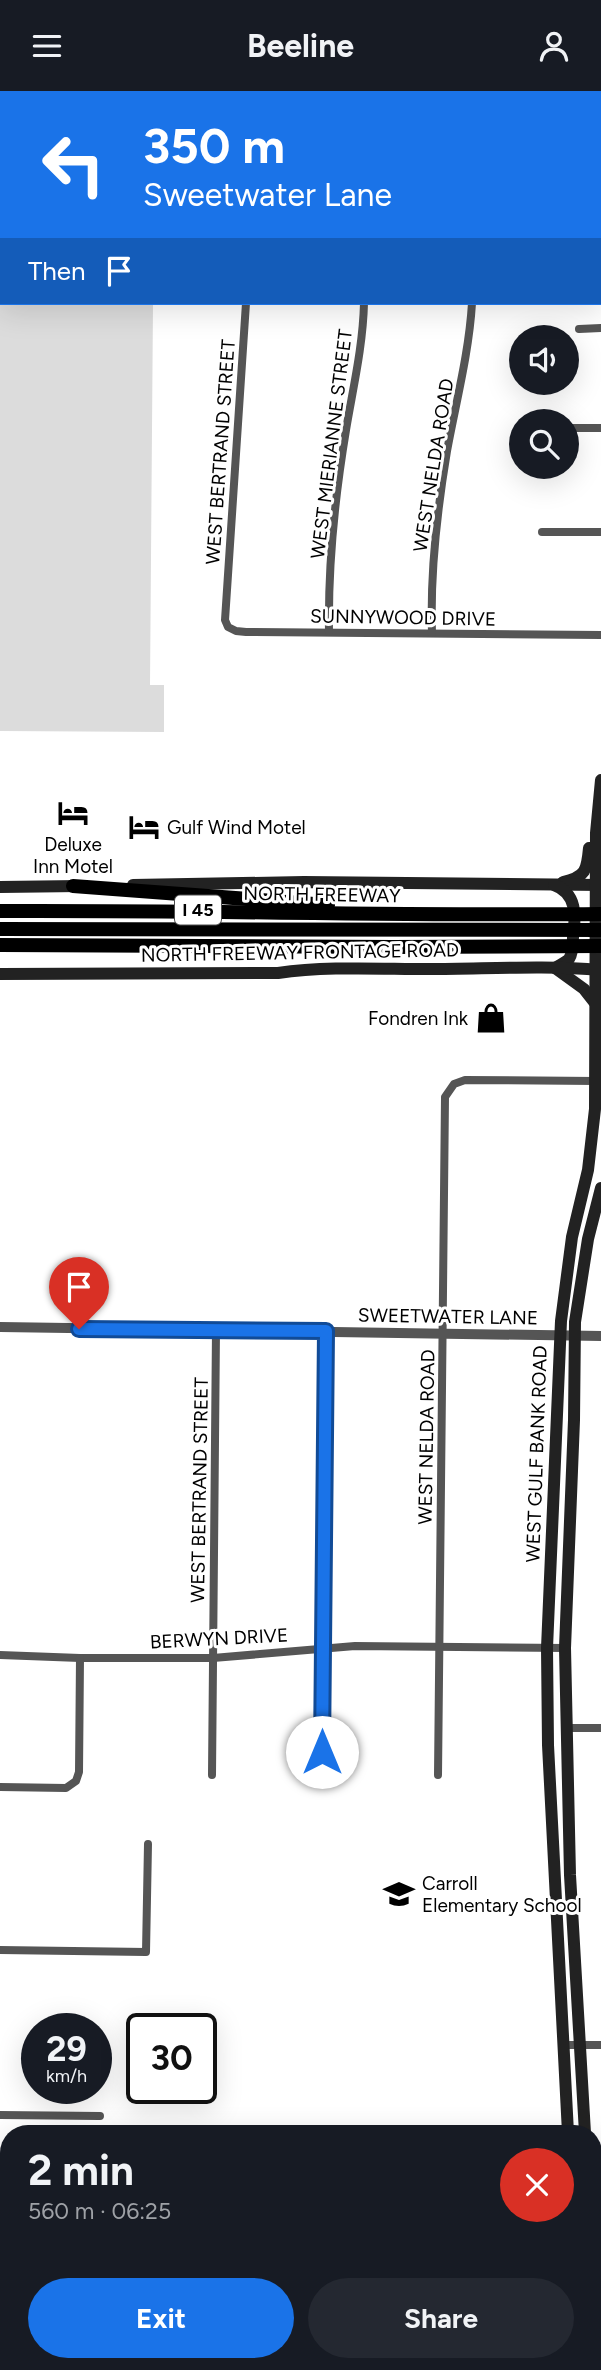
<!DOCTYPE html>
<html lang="en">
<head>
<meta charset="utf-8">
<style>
	body { margin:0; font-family:Figtree,sans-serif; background:#242831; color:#f1f3f6; height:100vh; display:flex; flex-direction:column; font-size:26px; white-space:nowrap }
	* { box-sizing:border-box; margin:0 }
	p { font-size:23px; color:#9ea1a6 }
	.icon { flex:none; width:38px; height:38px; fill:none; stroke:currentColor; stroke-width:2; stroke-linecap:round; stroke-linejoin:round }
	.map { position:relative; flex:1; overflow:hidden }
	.sheet { position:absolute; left:0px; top:2034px; width:602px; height:247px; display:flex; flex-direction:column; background:#171b24; border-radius:28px 28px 0 0; box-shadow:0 7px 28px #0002 }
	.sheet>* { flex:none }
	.guide { position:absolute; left:0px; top:0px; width:602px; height:214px; box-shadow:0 7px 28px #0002; background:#1a73e8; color:#fff; overflow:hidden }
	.tools { position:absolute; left:509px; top:234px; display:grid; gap:14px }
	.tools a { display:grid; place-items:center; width:70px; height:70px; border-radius:50%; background:#171b24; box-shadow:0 7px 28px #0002; font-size:35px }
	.speed { position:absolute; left:21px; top:1922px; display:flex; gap:14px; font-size:35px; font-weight:700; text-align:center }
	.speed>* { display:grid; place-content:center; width:91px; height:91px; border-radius:50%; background:#171b24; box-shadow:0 7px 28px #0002; line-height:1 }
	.speed small { font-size:18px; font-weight:400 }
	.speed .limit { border:4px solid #111; border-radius:10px; background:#fff; color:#111 }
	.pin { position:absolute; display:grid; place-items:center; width:60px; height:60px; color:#fff; margin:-72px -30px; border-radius:50% 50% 50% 0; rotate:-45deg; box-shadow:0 0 7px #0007 }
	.pin .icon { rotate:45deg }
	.me { position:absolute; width:77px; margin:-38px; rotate:0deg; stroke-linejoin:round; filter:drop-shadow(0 0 5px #0008) }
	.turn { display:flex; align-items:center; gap:24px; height:147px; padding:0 28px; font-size:32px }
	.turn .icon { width:91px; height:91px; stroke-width:2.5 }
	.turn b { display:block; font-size:49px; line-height:60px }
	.then { display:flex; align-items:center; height:66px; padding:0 28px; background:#0003; gap:14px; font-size:26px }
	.round { display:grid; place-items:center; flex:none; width:74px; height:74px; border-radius:37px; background:#242831 }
	.head { display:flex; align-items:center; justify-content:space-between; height:119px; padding:0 28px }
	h1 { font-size:42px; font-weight:700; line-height:52px }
	.button { display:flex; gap:14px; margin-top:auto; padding:14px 28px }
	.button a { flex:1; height:80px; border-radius:42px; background:#1a73e8; color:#fff; font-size:28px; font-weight:700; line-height:80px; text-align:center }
	.button a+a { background:#242831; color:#f1f3f6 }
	header { display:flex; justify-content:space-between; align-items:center; height:91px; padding:0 28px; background:#171b24; font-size:32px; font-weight:700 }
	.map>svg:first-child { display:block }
	.green { fill:#dcdcdc }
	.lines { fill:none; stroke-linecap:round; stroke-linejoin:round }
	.minor { stroke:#555; stroke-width:8 }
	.tertiary { stroke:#555; stroke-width:10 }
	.secondary { stroke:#222; stroke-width:12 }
	.motorway { stroke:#000; stroke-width:14 }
	.route-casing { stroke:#114b97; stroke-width:18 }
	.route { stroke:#1a73e8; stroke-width:12 }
	.labels { text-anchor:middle; stroke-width:6; stroke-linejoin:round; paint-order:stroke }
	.shield { fill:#fff; stroke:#4c4c4c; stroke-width:2 }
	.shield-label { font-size:18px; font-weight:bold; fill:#000 }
	.street-label { font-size:19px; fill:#000; stroke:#fff }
	.poi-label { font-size:19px; fill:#000; stroke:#fff; text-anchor:start }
</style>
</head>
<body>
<header><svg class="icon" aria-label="menu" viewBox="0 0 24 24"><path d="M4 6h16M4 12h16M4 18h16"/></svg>Beeline<svg class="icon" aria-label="person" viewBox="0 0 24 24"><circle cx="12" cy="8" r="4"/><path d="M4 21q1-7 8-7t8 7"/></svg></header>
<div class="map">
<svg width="601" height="2279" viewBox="0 0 601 2279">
	<rect width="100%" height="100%" fill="#fff"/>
	<polygon class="green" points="2,78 2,212 153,212 150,594 164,594 164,641 0,640 0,79"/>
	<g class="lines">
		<g class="minor">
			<polyline points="83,0 84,2"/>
			<polyline points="439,0 440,2"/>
			<polyline points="265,2 265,0"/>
			<polyline points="410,2 414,0"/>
			<polyline points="600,25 601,25"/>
			<polyline points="600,134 601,134"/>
			<polyline points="246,212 225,529 228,536 236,540 246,541 601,544"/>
			<polyline points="579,238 601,237"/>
			<polyline points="567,337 601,337"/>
			<polyline points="542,441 601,441"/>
			<path d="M329 541C328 474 335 405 346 339 353 297 363 255 364 212"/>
			<path d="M432 542C430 482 437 420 447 360 456 311 469 262 472 212"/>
			<polyline points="0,1564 80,1567 213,1567 355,1555 565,1557"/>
			<polyline points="566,1637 601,1637"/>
			<polyline points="212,1684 216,1239"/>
			<polyline points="438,1684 445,1006 454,993 465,989 596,990"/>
			<polyline points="321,1687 326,1240"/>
			<polyline points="0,1696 66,1697 76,1690 79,1681 80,1567"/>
			<polyline points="0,1859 146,1861 148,1753"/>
			<polyline points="564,1954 601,1954"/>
			<polyline points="0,2024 100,2025"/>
			<polyline points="0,2145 9,2145"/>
			<polyline points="75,2279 75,2272"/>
		</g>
		<polyline class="tertiary" points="0,1236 601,1245"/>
		<g class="secondary">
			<polyline points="64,2 66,0"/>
			<polyline points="99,2 102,0"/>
			<polyline points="0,44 2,43"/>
			<polyline points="0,66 2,65"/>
			<path d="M563 791C586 786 587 779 589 757"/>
			<polyline points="133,794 304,791 601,794"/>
			<path d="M554 794C577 802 576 825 573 846 573 853 573 862 569 868 565 872 559 874 555 877"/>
			<polyline points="0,796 80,795"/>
			<polyline points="555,877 584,898 595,912"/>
			<path d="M0 883 278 882C327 875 379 878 429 878 486 878 544 874 601 879"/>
			<polyline points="568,2042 548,1654 547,1557 561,1230 572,1146 588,1079 595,1018 596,742 601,689"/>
			<polyline points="585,2042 570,1784 565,1557 574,1329 575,1231 588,1148 601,1097"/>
			<polyline points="593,2218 596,2279"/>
			<polyline points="579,2272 580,2279"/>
		</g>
		<g class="motorway">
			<polyline points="73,795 328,814"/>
			<path d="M0 820C200 819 401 825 601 823"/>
			<polyline points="0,838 601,839"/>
			<polyline points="0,854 393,856 601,855"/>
		</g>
	</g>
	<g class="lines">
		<g class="route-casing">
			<polyline id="route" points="79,1238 326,1240 322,1661"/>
		</g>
		<use href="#route" class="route"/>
	</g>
	<defs>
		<g id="hotel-bare" transform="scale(2.415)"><path d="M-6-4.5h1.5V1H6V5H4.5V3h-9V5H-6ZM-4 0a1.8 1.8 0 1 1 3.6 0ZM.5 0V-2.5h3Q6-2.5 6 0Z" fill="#000" stroke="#fff" stroke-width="2.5" paint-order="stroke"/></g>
		<g id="shop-bare" transform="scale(2.415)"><path d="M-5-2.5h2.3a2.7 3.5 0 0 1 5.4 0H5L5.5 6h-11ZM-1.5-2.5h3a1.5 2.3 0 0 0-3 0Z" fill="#000" stroke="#fff" stroke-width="2.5" paint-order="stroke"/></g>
		<g id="school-bare" transform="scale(2.415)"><path d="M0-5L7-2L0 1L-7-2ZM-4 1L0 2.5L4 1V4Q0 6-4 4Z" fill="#000" stroke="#fff" stroke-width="2.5" paint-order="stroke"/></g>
	</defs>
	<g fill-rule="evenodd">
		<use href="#hotel-bare" x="73" y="722"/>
		<use href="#hotel-bare" x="144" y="736"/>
		<use href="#shop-bare" x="491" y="927"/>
		<use href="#school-bare" x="399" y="1803"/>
	</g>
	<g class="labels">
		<rect class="shield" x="175" y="804.5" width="46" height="29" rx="5"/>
		<g class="shield-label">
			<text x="198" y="825">I 45</text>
		</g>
		<g class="street-label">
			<text transform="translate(331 353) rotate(-83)" y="7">WEST MIERIANNE STREET</text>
			<text transform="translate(220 361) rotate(-86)" y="7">WEST BERTRAND STREET</text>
			<text transform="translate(433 374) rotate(-81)" y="7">WEST NELDA ROAD</text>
			<text transform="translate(403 526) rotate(1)" y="7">SUNNYWOOD DRIVE</text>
			<text transform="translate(322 803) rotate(1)" y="7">NORTH FREEWAY</text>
			<text transform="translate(300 861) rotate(-1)" y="7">NORTH FREEWAY FRONTAGE ROAD</text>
			<text transform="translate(448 1225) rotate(1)" y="7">SWEETWATER LANE</text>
			<text transform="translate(426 1346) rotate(-89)" y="7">WEST NELDA ROAD</text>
			<text transform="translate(536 1363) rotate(-88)" y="7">WEST GULF BANK ROAD</text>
			<text transform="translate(199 1399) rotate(-89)" y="7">WEST BERTRAND STREET</text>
			<text transform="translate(219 1547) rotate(-3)" y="7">BERWYN DRIVE</text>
		</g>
		<g class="poi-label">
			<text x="167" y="743">Gulf Wind Motel</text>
			<text x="73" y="760" text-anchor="middle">Deluxe<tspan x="73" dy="22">Inn Motel</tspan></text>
			<text x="468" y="934" text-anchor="end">Fondren Ink</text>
			<text x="422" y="1799">Carroll<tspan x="422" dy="22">Elementary School</tspan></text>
		</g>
	</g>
</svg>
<div class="tools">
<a><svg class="icon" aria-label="sound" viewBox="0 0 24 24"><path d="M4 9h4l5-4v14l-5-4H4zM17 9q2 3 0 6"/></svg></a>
<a><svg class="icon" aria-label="search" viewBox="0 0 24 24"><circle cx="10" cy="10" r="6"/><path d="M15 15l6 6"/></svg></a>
</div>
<div class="speed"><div>29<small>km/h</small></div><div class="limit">30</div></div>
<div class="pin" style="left:79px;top:1238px;background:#d93025"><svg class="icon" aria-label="arrive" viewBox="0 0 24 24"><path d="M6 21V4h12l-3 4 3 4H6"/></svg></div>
<svg class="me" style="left:322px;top:1661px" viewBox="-20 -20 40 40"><circle r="19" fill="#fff"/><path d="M0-13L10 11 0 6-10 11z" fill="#1a73e8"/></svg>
<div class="guide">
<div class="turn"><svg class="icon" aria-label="left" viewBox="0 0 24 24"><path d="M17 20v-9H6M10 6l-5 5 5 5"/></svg><div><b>350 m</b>Sweetwater Lane</div></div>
<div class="then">Then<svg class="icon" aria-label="arrive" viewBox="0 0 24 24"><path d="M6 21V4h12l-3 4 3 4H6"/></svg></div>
</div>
<section class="sheet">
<div class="head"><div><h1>2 min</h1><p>560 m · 06:25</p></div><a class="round" style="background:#d93025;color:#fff"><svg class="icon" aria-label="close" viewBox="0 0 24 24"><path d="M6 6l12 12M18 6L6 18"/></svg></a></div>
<div class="button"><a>Exit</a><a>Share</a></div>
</section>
</div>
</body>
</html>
